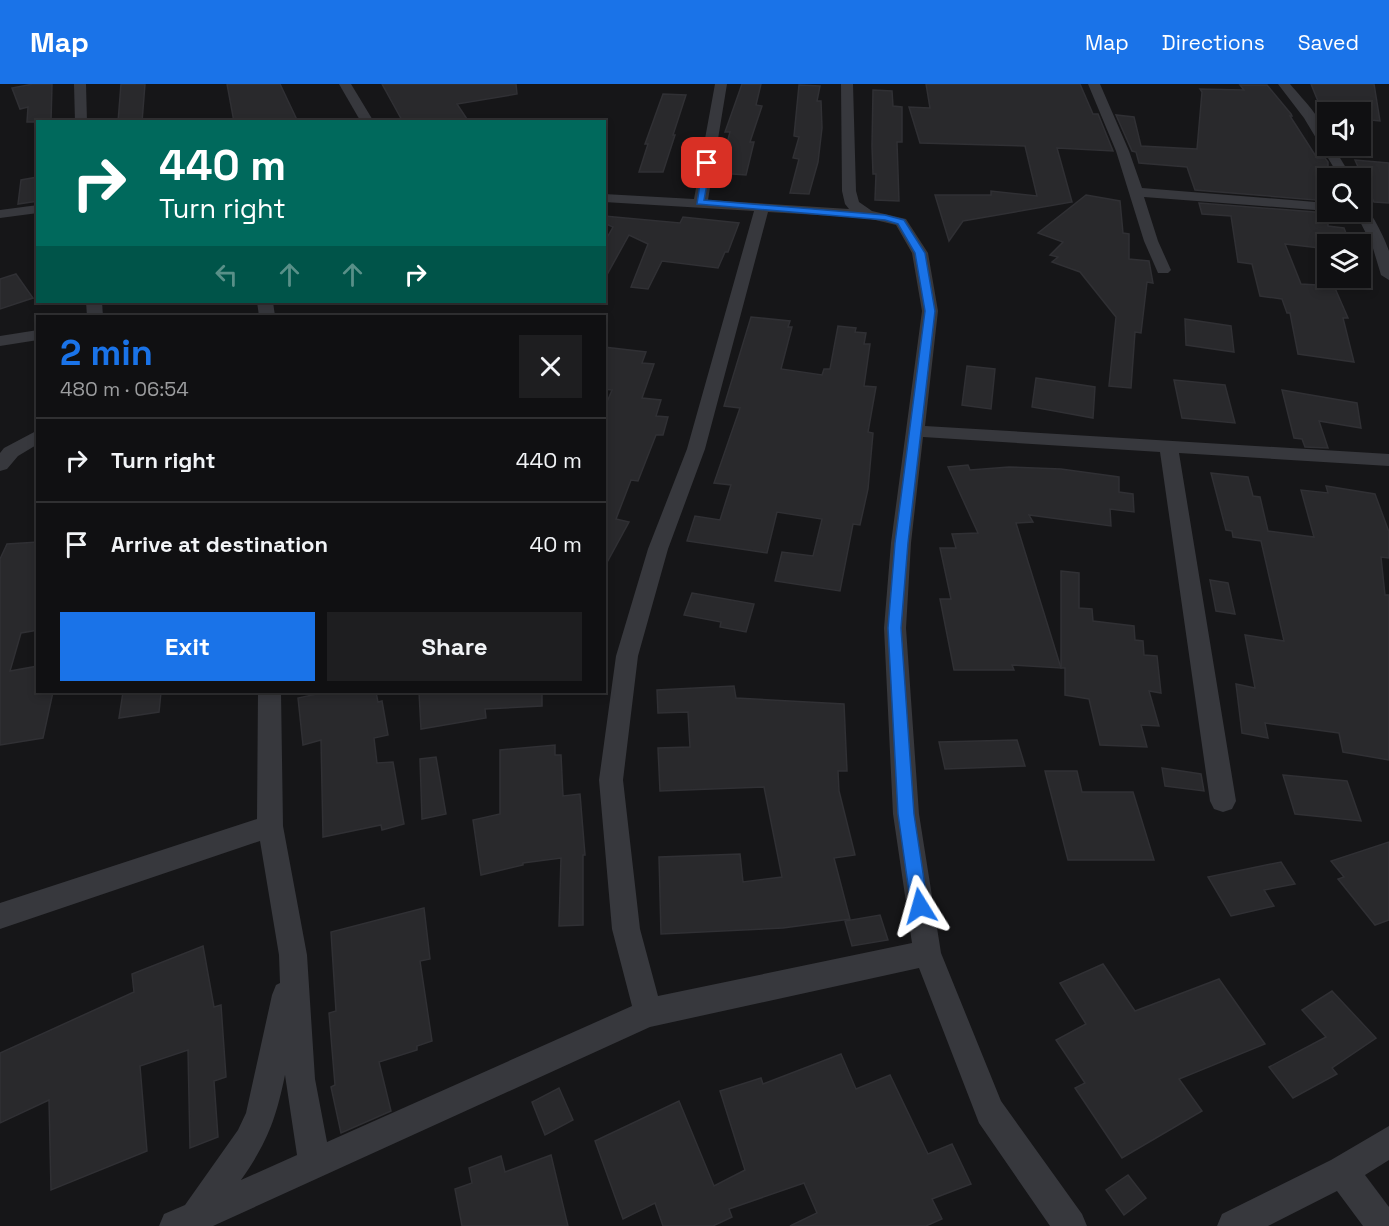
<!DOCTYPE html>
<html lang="en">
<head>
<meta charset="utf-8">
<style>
	body { margin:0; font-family:"Space Grotesk",sans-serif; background:#1e1e20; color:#f1f3f6; height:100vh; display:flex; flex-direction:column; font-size:22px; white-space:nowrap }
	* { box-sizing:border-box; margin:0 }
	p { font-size:20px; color:#9c9d9f }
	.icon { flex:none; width:33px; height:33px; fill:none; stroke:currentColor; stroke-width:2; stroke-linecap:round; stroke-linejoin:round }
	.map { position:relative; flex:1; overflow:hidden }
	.sheet { position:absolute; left:36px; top:231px; width:570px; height:378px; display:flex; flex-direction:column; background:#101012; border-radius:0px; box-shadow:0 3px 9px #0003,0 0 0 2px #303032 }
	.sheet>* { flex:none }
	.banner { position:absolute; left:36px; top:36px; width:570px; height:183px; border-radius:0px; box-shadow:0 3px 9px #0003,0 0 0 2px #303032; background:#00695c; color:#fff; overflow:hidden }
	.controls { position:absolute; left:1317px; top:18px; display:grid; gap:12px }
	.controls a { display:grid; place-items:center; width:54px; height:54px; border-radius:0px; background:#101012; box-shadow:0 3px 9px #0003,0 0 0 2px #303032; font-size:30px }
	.pin { position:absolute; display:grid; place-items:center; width:51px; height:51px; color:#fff; margin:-26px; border-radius:12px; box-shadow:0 3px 9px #0006 }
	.me { position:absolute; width:66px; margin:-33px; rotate:352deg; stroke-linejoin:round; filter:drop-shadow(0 0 4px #0008) }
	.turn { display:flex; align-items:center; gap:21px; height:126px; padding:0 24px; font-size:27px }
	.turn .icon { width:78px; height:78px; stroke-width:2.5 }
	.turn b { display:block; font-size:42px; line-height:51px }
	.lanes { display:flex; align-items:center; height:57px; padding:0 24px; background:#0003; justify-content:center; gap:30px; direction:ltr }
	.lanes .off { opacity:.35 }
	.round { display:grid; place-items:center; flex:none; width:63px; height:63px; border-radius:0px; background:#1e1e20 }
	.headline { display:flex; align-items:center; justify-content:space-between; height:102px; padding:0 24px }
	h1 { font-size:36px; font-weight:700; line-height:45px; color:#1a73e8 }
	.button { display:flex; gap:12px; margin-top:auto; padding:12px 24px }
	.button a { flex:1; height:69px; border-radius:0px; background:#1a73e8; color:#fff; font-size:24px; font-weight:700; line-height:69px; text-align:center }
	.button a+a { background:#1e1e20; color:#f1f3f6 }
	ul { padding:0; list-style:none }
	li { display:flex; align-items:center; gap:18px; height:84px; padding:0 24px; border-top:2px solid #303032 }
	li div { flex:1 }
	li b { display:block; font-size:22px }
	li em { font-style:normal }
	header { display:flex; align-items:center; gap:36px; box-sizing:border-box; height:84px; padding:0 30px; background:#1a73e8; color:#fff }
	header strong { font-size:28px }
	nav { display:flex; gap:33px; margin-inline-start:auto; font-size:21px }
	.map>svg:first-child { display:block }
	.building { fill:#29292c; stroke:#303034; stroke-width:1.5 }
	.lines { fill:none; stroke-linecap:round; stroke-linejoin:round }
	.street { fill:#37383d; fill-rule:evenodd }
	.route { fill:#1a73e8; stroke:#114b97; stroke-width:1.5 }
</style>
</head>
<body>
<header>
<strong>Map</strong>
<nav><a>Map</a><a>Directions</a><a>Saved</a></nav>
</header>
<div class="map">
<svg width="1389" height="1142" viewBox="0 0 1389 1142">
	<rect width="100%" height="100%" fill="#161618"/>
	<g class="building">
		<polygon points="33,0 52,0 51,38 27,38 28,23 20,25 12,4"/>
		<polygon points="121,0 145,0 142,38 118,38"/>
		<polygon points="227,0 280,0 298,38 234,38"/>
		<polygon points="382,0 516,0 517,10 457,20 467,35 453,38 403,38"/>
		<polygon points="742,0 761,0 756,21 762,22 750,58 754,58 746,91 719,89 730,48 725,48"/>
		<polygon points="926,0 1080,0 1093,30 1098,30 1113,67 1057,64 1072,118 963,137 949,157 935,111 991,111 991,107 1037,112 1025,62 920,59 909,23 930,24"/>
		<polygon points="1311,0 1374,0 1380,37 1360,35 1360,28 1328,28 1328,32 1324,32"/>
		<polygon points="799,1 820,2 817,17 821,17 822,44 818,78 809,110 790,109 799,75 793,74 799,53 794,52"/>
		<polygon points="1240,1 1267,1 1291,30 1292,32 1290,32 1317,74 1325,74 1328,78 1328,117 1195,106 1187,83 1139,79 1136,68 1132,67 1116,31 1134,33 1141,62 1197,65 1202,8 1200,5 1244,6"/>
		<polygon points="873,6 892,7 893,22 902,23 902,58 897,58 899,117 875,116 876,90 873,90 872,62"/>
		<polygon points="663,10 686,11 673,51 675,51 663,88 639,88 648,60 645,60"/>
		<polygon points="1355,76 1389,79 1389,119 1374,118"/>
		<polygon points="38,93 38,117 18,120 21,96"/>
		<polygon points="1086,111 1120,117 1123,149 1129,150 1129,175 1149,177 1153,199 1147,198 1141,249 1135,248 1131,304 1109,302 1116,233 1080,188 1052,178 1058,173 1050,171 1063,158 1038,149"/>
		<polygon points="1199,119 1328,129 1328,142 1344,144 1350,160 1328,160 1328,165 1285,160 1301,200 1334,202 1348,234 1343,234 1354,278 1298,270 1290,229 1287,229 1282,215 1260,212 1252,180 1238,178 1231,132 1202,130"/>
		<polygon points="604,132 680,139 683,133 739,139 728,168 725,168 718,184 662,177 648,205 631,203 648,160 629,151 604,196 604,159 613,143 604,139"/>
		<polygon points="16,190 33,214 0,225 0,195"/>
		<polygon points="751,233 790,237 788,243 792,243 781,285 822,291 824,285 830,285 838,242 856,244 855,248 866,249 864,260 870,260 864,302 876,303 868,348 873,349 868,405 860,441 853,440 840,507 775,497 782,468 813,472 822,435 777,428 767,469 687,457 695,432 720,436 731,401 714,399 740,324 724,322"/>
		<polygon points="1185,235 1231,242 1234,268 1186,261"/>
		<polygon points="604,263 646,268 642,279 654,280 642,314 661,316 656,332 668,333 663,351 656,351 638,397 631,396 616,435 629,438 604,484 604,325 612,306 604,305"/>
		<polygon points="967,282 995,285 991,325 962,321"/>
		<polygon points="1036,294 1095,303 1093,334 1032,323"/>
		<polygon points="1174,296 1225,301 1235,339 1182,334"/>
		<polygon points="1282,306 1357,319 1361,344 1319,337 1328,364 1305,363 1302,355 1294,354"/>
		<polygon points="968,381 970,386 1009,383 1061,385 1119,393 1119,408 1133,410 1134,428 1110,425 1111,442 1029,431 1033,438 1016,439 1061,584 1012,581 1014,586 954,586 940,515 951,515 940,464 956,464 952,450 978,449 948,383"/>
		<polygon points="1211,389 1248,393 1253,412 1260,413 1268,447 1314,453 1301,406 1328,409 1326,402 1375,410 1389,448 1389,474 1381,473 1385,511 1389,511 1389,676 1343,668 1339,649 1265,639 1268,654 1242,649 1236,600 1255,604 1245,551 1284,557 1261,457 1233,453 1232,447 1226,446"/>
		<polygon points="38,458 38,546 21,549 10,587 38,582 38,608 53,608 43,654 0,661 0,475 7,460"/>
		<polygon points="1061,487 1079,489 1079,524 1092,525 1093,537 1134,542 1135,556 1143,557 1144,571 1157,572 1161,609 1149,607 1159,642 1141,641 1147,663 1100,661 1089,615 1065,611 1065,584 1061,584"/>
		<polygon points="1210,496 1228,499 1235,530 1216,527"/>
		<polygon points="692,509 754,520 746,548 720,543 721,538 684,531"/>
		<polygon points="734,602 736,614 844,620 847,687 838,687 839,707 855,771 834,774 850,835 783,844 661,850 659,773 740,770 743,798 782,793 764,703 660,707 658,664 690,663 688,628 658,629 657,606"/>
		<polygon points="123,608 161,608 159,628 119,634"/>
		<polygon points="326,608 376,608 378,618 382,617 388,651 374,654 377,679 393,678 404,740 382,746 381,741 323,753 321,656 303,661 298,614"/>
		<polygon points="419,608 542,608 542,622 485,625 486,634 421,645"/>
		<polygon points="1017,656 1025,682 945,685 939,658"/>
		<polygon points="555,661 555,671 561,671 563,712 580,710 585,771 583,771 583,841 559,842 561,774 523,779 523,781 481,791 473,736 500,730 500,666"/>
		<polygon points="436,673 446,730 422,735 420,675"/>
		<polygon points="1162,684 1201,690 1204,707 1165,702"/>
		<polygon points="1045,687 1077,687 1082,708 1133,708 1154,776 1068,776"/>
		<polygon points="1283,691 1347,697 1361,737 1295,730"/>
		<polygon points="1389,758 1389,836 1375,841 1338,795 1344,793 1331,777"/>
		<polygon points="1281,778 1295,800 1264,806 1274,822 1231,832 1208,793"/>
		<polygon points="424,824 430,875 420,877 432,957 417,962 417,966 379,978 391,1027 341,1049 331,1003 335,1001 329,929 336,927 331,848"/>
		<polygon points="880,831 888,856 852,862 845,837"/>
		<polygon points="203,862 214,923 221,921 226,993 214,997 218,1053 190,1064 188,966 140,982 147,1067 51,1106 49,1016 0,1039 0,969 134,908 132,890"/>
		<polygon points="1103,880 1135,927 1219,895 1265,960 1179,995 1202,1027 1122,1074 1075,1004 1085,999 1056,956 1086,940 1060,899"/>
		<polygon points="1332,907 1376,954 1332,984 1337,990 1293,1014 1269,983 1326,953 1302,926"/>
		<polygon points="841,970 856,1005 890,991 928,1070 952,1060 971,1100 932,1115 942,1135 926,1142 790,1142 817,1129 804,1099 729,1125 732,1133 713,1142 663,1142 655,1119 623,1135 595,1057 679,1017 714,1102 745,1086 720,1007 761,994 763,1000"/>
		<polygon points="559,1004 573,1036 545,1051 532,1018"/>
		<polygon points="551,1071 568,1142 462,1142 455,1105 472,1099 469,1084 501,1072 505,1088"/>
		<polygon points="1128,1091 1146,1114 1124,1131 1106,1106"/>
	</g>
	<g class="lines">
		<g class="street">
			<polygon points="74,0 86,0 87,38 75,38"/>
			<polygon points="339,0 351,0 374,38 361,38"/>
			<path d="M715 0H727L708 116 849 125 845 120 842 107 841 0H853L856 107 859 118 872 127 906 135 928 169 938 227 925 342 1389 370V382L1179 369 1236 717 1232 725 1223 728 1214 725 1210 717 1160 368 923 353 911 459 906 544 919 730 941 869 1001 1017 1082 1130 1087 1142H1050L979 1039 919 884 650 943 213 1142H159L164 1130 185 1121 238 1046 246 1029 272 911 276 901 280 899 279 871 260 757 0 845V819L257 735 258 608H281L283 742 307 871 315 995 327 1058 632 922 612 845 599 696 616 572 648 465 687 365 754 127 604 118V110L694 115ZM768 128 867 134 896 141 912 169 922 227 891 459 884 544 893 730 912 859 658 912 640 845 623 696 638 572 668 465 705 365ZM285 991 297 1071 241 1096C267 1059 276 1035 285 991Z"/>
			<polygon points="1088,0 1100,0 1129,67 1142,104 1328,119 1328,127 1144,113 1158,157 1171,186 1168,189 1158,189 1144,157 1116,67"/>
			<path d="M1278 0H1290C1304 17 1328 39 1328 62H1333L1352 94H1340L1304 34Z"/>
			<path d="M1360 119C1369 121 1386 157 1389 167 1389 176 1389 187 1389 196L1381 191 1372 161 1355 128H1360Z"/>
			<polygon points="38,121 38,129 0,134 0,126"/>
			<polygon points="86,218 102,218 103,232 87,232"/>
			<polygon points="257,218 273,218 275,232 259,232"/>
			<polygon points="38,246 38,256 0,262 0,252"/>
			<polygon points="38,346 38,360 18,372 7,385 0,387 0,369 4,364"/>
			<polygon points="1389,1042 1389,1076 1365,1091 1389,1123 1389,1142 1363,1142 1337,1107 1268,1142 1217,1142 1222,1130 1331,1076"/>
		</g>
	</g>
	<polygon class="route" points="707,77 711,79 704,116 885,131 904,136 925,169 935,227 908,459 901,544 914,730 928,822 925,828 920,830 914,828 911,822 898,730 888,544 895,459 925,227 915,169 898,140 885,136 697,120 703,79"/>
</svg>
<div class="controls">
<a><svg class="icon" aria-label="sound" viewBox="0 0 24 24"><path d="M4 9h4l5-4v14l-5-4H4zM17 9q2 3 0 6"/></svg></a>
<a><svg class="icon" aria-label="search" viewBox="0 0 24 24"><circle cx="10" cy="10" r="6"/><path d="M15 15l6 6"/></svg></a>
<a><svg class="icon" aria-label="layers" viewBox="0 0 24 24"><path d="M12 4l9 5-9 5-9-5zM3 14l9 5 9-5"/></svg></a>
</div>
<div class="pin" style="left:707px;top:79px;background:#d93025"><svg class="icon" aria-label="arrive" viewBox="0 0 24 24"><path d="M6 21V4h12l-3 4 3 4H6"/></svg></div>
<svg class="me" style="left:920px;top:822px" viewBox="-20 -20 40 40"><path d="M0-17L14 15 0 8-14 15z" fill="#1a73e8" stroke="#fff" stroke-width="4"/></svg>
<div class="banner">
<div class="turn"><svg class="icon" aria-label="right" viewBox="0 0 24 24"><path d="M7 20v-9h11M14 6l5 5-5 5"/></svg><div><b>440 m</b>Turn right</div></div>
<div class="lanes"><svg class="icon off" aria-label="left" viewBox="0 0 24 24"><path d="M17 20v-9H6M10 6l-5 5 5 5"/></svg><svg class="icon off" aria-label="ahead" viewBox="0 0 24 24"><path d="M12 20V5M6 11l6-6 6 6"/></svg><svg class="icon off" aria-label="ahead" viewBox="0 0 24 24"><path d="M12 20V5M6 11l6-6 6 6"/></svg><svg class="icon" aria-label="right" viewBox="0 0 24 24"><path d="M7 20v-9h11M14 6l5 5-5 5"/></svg></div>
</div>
<section class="sheet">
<div class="headline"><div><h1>2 min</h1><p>480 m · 06:54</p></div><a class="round"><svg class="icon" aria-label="close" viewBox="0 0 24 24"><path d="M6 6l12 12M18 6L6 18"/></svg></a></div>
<ul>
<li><svg class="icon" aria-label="right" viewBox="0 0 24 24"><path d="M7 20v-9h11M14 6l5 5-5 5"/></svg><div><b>Turn right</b></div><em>440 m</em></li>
<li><svg class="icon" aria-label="arrive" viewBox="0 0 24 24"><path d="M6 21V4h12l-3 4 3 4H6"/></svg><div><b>Arrive at destination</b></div><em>40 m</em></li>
</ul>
<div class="button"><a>Exit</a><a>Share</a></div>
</section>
</div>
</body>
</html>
